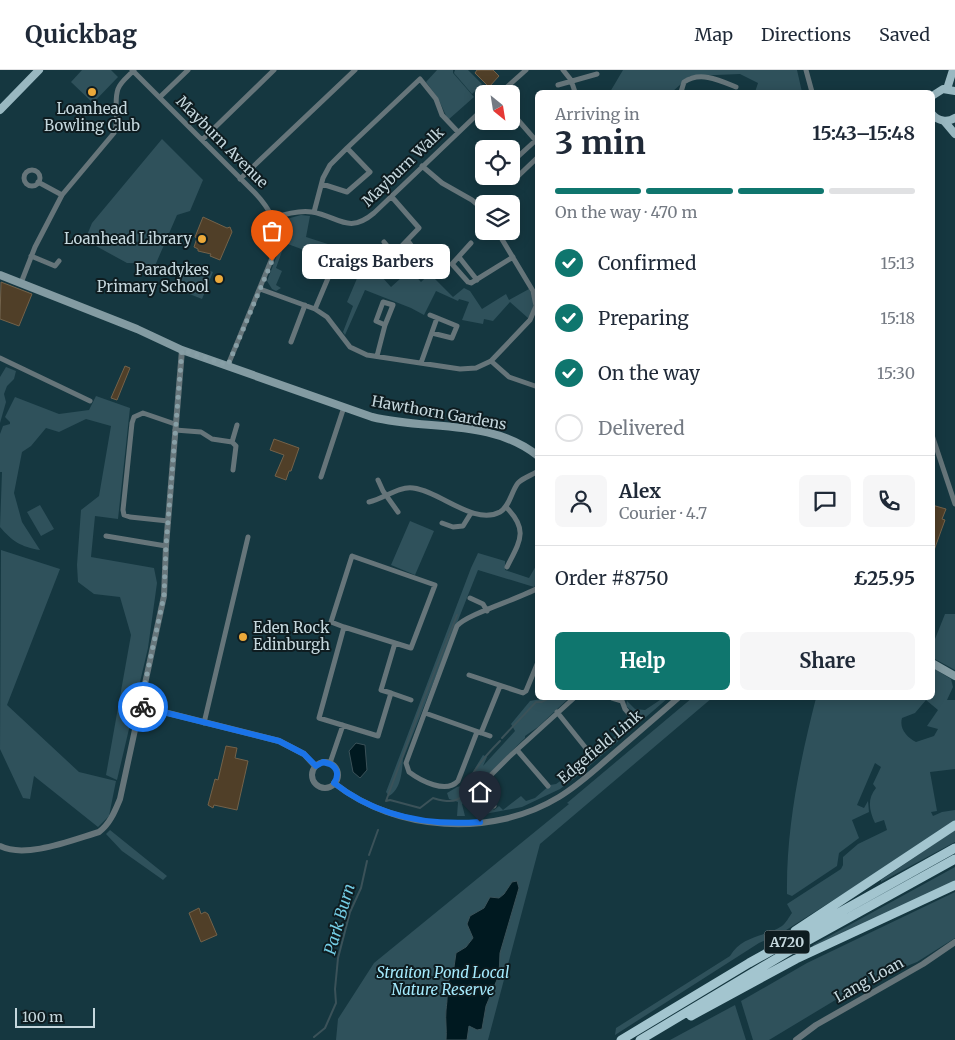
<!DOCTYPE html>
<html lang="en">
<head>
<meta charset="utf-8">
<style>
	:root { --surface:#fff; --page:#f6f6f7; --text:#1f2937; --muted:#747a83; --line:#e0e1e3; --accent:#0f766e }
	body { margin:0; font-family:Merriweather,serif; background:var(--page); color:var(--text); height:100vh; display:flex; flex-direction:column; font-size:19px; white-space:nowrap }
	* { box-sizing:border-box; margin:0 }
	p { font-size:16px; color:var(--muted) }
	.icon { flex:none; width:28px; height:28px; fill:none; stroke:currentColor; stroke-width:2; stroke-linecap:round; stroke-linejoin:round }
	.map { position:relative; flex:1; overflow:hidden }
	.panel { position:absolute; left:535px; top:20px; width:400px; height:610px; display:flex; flex-direction:column; background:var(--surface); border-radius:8px; box-shadow:0 2px 12px #0003 }
	.panel>* { flex:none }
	.needle { width:32px; rotate:150deg }
	.buttons { position:absolute; left:475px; top:15px; display:grid; gap:10px }
	.buttons a { display:grid; place-items:center; width:45px; height:45px; border-radius:8px; background:var(--surface); box-shadow:0 2px 12px #0003; font-size:25px }
	.scale { position:absolute; left:15px; bottom:12px; width:80px; box-sizing:border-box; padding-left:5px; border:2px solid #c5d7dd; border-top:0; font-size:14px; line-height:18px; white-space:nowrap; color:#c5d7dd; -webkit-text-stroke:4px #0e1c20; paint-order:stroke }
	.pin { position:absolute; display:grid; place-items:center; width:42px; height:42px; color:#fff; margin:-51px -21px; border-radius:50% 50% 50% 0; rotate:-45deg; box-shadow:0 0 5px #0007 }
	.pin .icon { rotate:45deg }
	.courier { position:absolute; display:grid; place-items:center; width:50px; height:50px; margin:-25px; border:4px solid #1a73e8; border-radius:50%; background:#fff; color:#222; box-shadow:0 1px 6px #0007 }
	.bubble { position:absolute; height:35px; border-radius:8px; background:var(--surface); box-shadow:0 2px 12px #0003; font-size:16px; font-weight:700; line-height:35px; text-align:center }
	.head em { font-style:normal; font-weight:700 }
	.head div { display:flex; flex-direction:column-reverse }
	.head { display:flex; align-items:center; justify-content:space-between; height:85px; padding:0 20px }
	h1 { font-size:32px; font-weight:700; line-height:38px }
	.bar { display:grid; grid-template-columns:repeat(4,1fr); gap:8px 5px; align-content:center; height:60px; padding:0 20px }
	.bar i { height:6px; border-radius:4px; background:var(--line) }
	.bar .on { background:var(--accent) }
	.bar p { grid-column:span 4 }
	.line { display:flex; align-items:center; gap:12px; padding:0 20px; border-top:1px solid var(--line) }
	.line div { flex:1 }
	.round { display:grid; place-items:center; flex:none; width:52px; height:52px; border-radius:8px; background:var(--page) }
	ol { padding:0 20px; list-style:none }
	li { display:flex; align-items:center; gap:15px; height:55px }
	li p { margin-inline-start:auto }
	li .icon { padding:5px; border-radius:50%; background:var(--accent); color:#fff; stroke-width:4 }
	li:last-child { color:var(--muted) }
	li i { width:28px; height:28px; border:2px solid var(--line); border-radius:50% }
	.button { display:flex; gap:10px; margin-top:auto; padding:10px 20px }
	.button a { flex:1; height:58px; border-radius:8px; background:var(--accent); color:#fff; font-size:20px; font-weight:700; line-height:58px; text-align:center }
	.button a+a { background:var(--page); color:var(--text) }
	header { display:flex; align-items:center; gap:30px; box-sizing:border-box; height:70px; padding:0 25px; background:var(--surface); border-bottom:1px solid var(--line) }
	header strong { font-size:24px }
	nav { display:flex; gap:28px; margin-inline-start:auto; font-size:18px }
	.map>svg:first-child { display:block }
</style>
</head>
<body>
<header>
<strong>Quickbag</strong>
<nav><a>Map</a><a>Directions</a><a>Saved</a></nav>
</header>
<div class="map">
<svg width="955" height="970" viewBox="0 0 955 970">
	<rect width="100%" height="100%" fill="#153740"/>
	<path fill="#2f515b" fill-rule="evenodd" d="M82 0H111L118 7 93 33 71 12Z
		M437 0H453V3L474 27 448 50 438 28 426 12Z
		M455 0H468L482 14 472 24 454 3Z
		M623 0H797L802 22H755L758 13 740 4 690 6 672 22H610Z
		M162 69 203 110 190 141 177 145 154 198 137 193H127L85 170 92 153Z
		M301 145 310 146 306 167 362 185 391 217 410 200 421 212 443 191 447 195 434 208 453 227 464 218 470 221 482 239 506 224 509 230 529 219C535 230 535 238 528 248L510 232 493 251 484 249 483 254 462 250 469 232 459 229 458 231 436 221 424 245 411 238 365 220 345 265 343 262 353 236 347 232 361 199 306 177 304 180 285 173 276 198 282 201 276 215 281 218 276 221 272 219 267 211 281 175 279 156 283 150Z
		M187 192 213 202 202 229 177 219Z
		M6 297 16 301 14 309 7 316 4 324 6 332 0 353V307Z
		M96 326 130 338 118 449 95 446 91 487 154 498 157 513 148 578 117 710 106 705 131 565 120 527 94 524 78 512 77 495 81 440 99 426 111 356 86 349 59 362 46 358 31 376 22 382 14 423 22 452 40 480C21 477 12 471 0 457L2 402H0V364L3 356 10 354V352L5 347 15 327 59 344 89 340Z
		M40 435 54 459 41 466 27 442Z
		M410 451 434 461 415 505 391 495Z
		M1 480 60 499 7 635 79 702 116 711 109 746 98 757 34 706 30 729 23 728 0 679Z
		M478 483 505 491V500L529 508 537 494V513L534 517 478 500 403 689C402 702 401 719 389 726L386 722 471 498Z
		M945 544H955V600L933 588V574Z
		M933 598 951 609 953 617 947 630H955V699L930 702 937 741 931 742 933 746 942 742 955 740V753L783 862 759 873 615 965 616 958 730 886C742 865 765 867 782 856 786 853 789 847 792 843L787 834 841 799 843 795V787L858 774 887 760 884 750 875 753C869 740 867 729 876 718L873 714 881 697 875 693 857 735 864 738 868 731 869 742 852 750 859 768 839 783 837 796 792 826 787 824C786 758 800 691 816 628H932ZM926 630 938 640 927 656 938 659 934 666 916 672C907 667 899 659 902 648L915 643Z
		M546 628H569L538 657 525 666V668C506 686 491 705 471 720V725L462 734 465 746H457L458 732 449 729 447 723 457 717 465 715 483 685 487 687 483 696 515 661 511 654 530 631Z
		M663 628H668L580 704 560 719 522 737 474 746 489 734 494 740 499 736 503 740 521 726 526 731 535 728 550 715 556 714 575 701 636 648 637 645 626 636 627 631 635 639 645 640Z
		M692 628H712L540 774 488 970H336L338 949 374 893 569 734 567 733Z
		M110 760 167 806 163 810 122 781 106 764Z
		M955 760V772L881 812V810Z
		M955 797V812L814 878 813 875Z
		M955 822V868L917 892 862 914 769 970H753L741 931 807 893Z
		M735 935 746 970H670Z"/>
	<path fill="#001920" stroke="#3b5259" d="M356 673 365 675 367 700 360 708 353 702 349 681Z
		M517 811 519 818 500 883 499 905 486 936 482 959 477 960 469 956 467 970H446C447 960 445 950 446 940 447 931 448 925 446 915L453 904 456 883 466 877 473 868 467 854 470 846 484 838 490 827 499 828 504 824 512 812Z"/>
	<g fill="none" stroke-linecap="round" stroke-linejoin="round">
		<path stroke="#3b5259" stroke-width="2" d="M457 545 424 628 386 731 390 730 420 738 433 728C440 730 449 733 456 730 465 727 466 719 469 711 476 696 488 683 500 671
			M502 668 536 632H542L549 628
			M369 785 378 760
			M314 967 325 958 336 933 335 919 338 888 350 842 361 818 367 791"/>
	</g>
	<path fill="#503f28" stroke="#73624a" d="M477 0H493L499 6 489 17 475 3Z
		M203 147 227 158 230 157 232 162 220 190 210 186 211 184 198 181V179L194 177 197 168 195 167Z
		M1 212 32 224 19 256 0 249Z
		M125 296 130 298 117 330 111 328Z
		M274 369 299 378 291 401H289L286 410 275 406 284 385 270 380Z
		M932 435 946 439 942 449 945 450 933 483Z
		M226 676 237 678 235 688 248 691 237 740 214 735 213 738 208 735 215 709 218 710Z
		M199 838 201 844 205 842 208 844 217 865 201 872 189 843Z"/>
	<g fill="none" stroke-linecap="round" stroke-linejoin="round">
		<path stroke="#66757a" stroke-width="5" d="M132 0 255 123C270 139 278 154 277 176L228 295
			M563 0 571 10 575 22
			M806 0 812 22
			M558 15 597 4
			M681 22 684 12C700 1 719 10 736 17
			M499 24 526 0
			M160 27 188 0
			M511 42 538 73
			M202 70 274 0
			M511 93 535 71
			M422 96 442 113 472 130 484 140
			M24 108a8 8 0 1 1 16 0a8 8 0 1 1-16 0Z
			M511 105 515 109 538 87
			M240 109 355 0
			M38 112 62 125
			M322 114 347 122 370 102 347 78 420 9 436 29 442 45 458 62
			M391 126 419 158 394 184 409 202
			M314 142 323 108 330 95 347 78
			M273 148C285 144 300 140 312 142 338 146 348 165 374 143L484 38
			M384 172 394 184
			M471 173 452 194 468 212 471 213 513 187
			M31 186 55 196 59 191
			M459 187 477 210
			M404 195 416 182 408 171
			M21 213 35 177 62 125 114 63C120 48 113 33 118 19 121 11 129 6 134 0
			M260 219 315 239 327 247 350 277 367 285 460 299 476 298 491 291 530 250 536 236 533 221 497 161
			M383 232 393 235 385 255 376 251Z
			M315 239 334 194
			M430 245 457 256 452 268 432 263
			M291 272 305 235
			M377 286 385 255
			M0 288 90 331
			M491 291 509 307 538 317
			M421 293 437 248
			M175 360 201 362 212 369 232 372
			M932 365 955 434
			M233 400 236 376 232 372 237 355
			M321 407 344 337
			M378 410 383 421 398 442
			M369 432C384 429 398 416 413 418 440 421 474 456 500 442 510 436 511 422 518 413 524 407 531 406 538 401
			M506 437C529 460 520 471 507 497
			M168 451 130 447 124 445 123 440 132 353 134 347 143 343 175 354
			M442 453 453 457 463 456 471 443
			M106 466 166 476
			M352 486 435 515 411 578 395 573 381 620 391 623 378 666 319 648 344 557 331 552Z
			M470 528 483 534 487 541
			M344 557 395 573
			M469 605 523 623 526 621 538 592
			M391 623 411 630
			M612 628 622 631
			M622 631 625 639 633 648
			M557 642 589 682
			M425 643 490 666
			M204 653 248 467
			M477 662 458 711C446 724 421 711 409 702L406 693 457 556C467 544 519 529 538 518
			M481 663 500 616
			M517 680 548 716
			M330 693 343 655
			M473 722 479 717
			M494 736 479 717 509 687 574 628"/>
		<path stroke="#66757a" stroke-width="6" d="M140 636 279 671 304 684 315 696
			M312 705a13 13 0 1 1 26 0a13 13 0 1 1-26 0Z
			M334 713C396 762 492 768 559 727 579 715 595 700 612 685 634 666 656 647 678 628
			M0 776C25 789 72 770 99 762 110 754 115 741 120 729L164 526 166 476 182 280
			M796 970 816 955 923 894 955 872"/>
		<path stroke="#839ba2" stroke-width="8" d="M0 205 137 259 182 280 372 347C427 361 491 348 538 386
			M932 593 955 606"/>
		<path stroke="#99b8c1" stroke-width="8" d="M947 19 953 0
			M932 26 943 19 955 21
			M0 40 39 0
			M932 44C938 51 947 53 955 48
			M944 51 955 64"/>
		<path stroke="#a3c5cf" stroke-width="9" d="M795 861 955 755
			M691 946 796 889 955 815
			M621 970 749 893 955 778
			M640 970 796 877 955 789"/>
	</g>
	<g fill="none" stroke-linecap="round" stroke-linejoin="round">
		<path stroke="#879fa6" stroke-width="5" stroke-dasharray="0 9" d="M143 637 140 636 164 526 166 476 182 280 228 295 272 191"/>
		<path stroke="#1a73e8" stroke-width="6" d="M143 637 279 671 304 684 316 696 323 692 330 694C338 698 339 706 334 713 376 746 428 756 480 752"/>
	</g>
	<g fill="#eca93a" stroke="#0e1c20" stroke-width="2">
		<circle cx="92" cy="22" r="5"/>
		<circle cx="202" cy="169" r="5"/>
		<circle cx="219" cy="209" r="5"/>
		<circle cx="243" cy="567" r="5"/>
	</g>
	<g text-anchor="middle" stroke-width="4" stroke-linejoin="round" paint-order="stroke">
		<rect fill="#0e1c20" stroke="#8e9fa4" stroke-width="1" x="764.5" y="860.5" width="45" height="23" rx="4"/>
		<g font-size="14" font-weight="bold" fill="#c5d7dd">
			<text x="787" y="877">A720</text>
		</g>
		<g font-size="15" fill="#c5d7dd" stroke="#0e1c20" text-anchor="end">
			<text x="92" y="44" text-anchor="middle">Loanhead<tspan x="92" dy="17">Bowling Club</tspan></text>
			<text x="192" y="174">Loanhead Library</text>
			<text x="209" y="205">Paradykes<tspan x="209" dy="17">Primary School</tspan></text>
			<text x="253" y="563" text-anchor="start">Eden Rock<tspan x="253" dy="17">Edinburgh</tspan></text>
		</g>
		<g font-size="15" fill="#c5d7dd" stroke="#0e1c20">
			<text transform="translate(222 72) rotate(45)" y="5">Mayburn Avenue</text>
			<text transform="translate(403 97) rotate(-44)" y="5">Mayburn Walk</text>
			<text transform="translate(439 343) rotate(10)" y="5">Hawthorn Gardens</text>
			<text transform="translate(600 677) rotate(-40)" y="5">Edgefield Link</text>
			<text transform="translate(869 910) rotate(-29)" y="5">Lang Loan</text>
		</g>
		<g font-size="15" font-style="italic" fill="#a4e9fc" stroke="#0e1c20">
			<text x="443" y="908">Straiton Pond Local<tspan x="443" dy="17">Nature Reserve</tspan></text>
		</g>
		<g font-size="16" font-style="italic" fill="#74cde5" stroke="#0e1c20">
			<text transform="translate(339 849) rotate(-74)" y="6">Park Burn</text>
		</g>
	</g>
</svg>
<div class="buttons">
<a><svg class="needle" viewBox="-14 -14 28 28"><path d="M0-13l5 13h-10z" fill="#e53935"/><path d="M0 13l5-13h-10z" fill="#747a83"/></svg></a>
<a><svg class="icon" aria-label="locate" viewBox="0 0 24 24"><circle cx="12" cy="12" r="6"/><path d="M12 2v4M12 18v4M2 12h4M18 12h4"/></svg></a>
<a><svg class="icon" aria-label="layers" viewBox="0 0 24 24"><path d="M12 4l9 5-9 5-9-5zM3 14l9 5 9-5"/></svg></a>
</div>
<div class="scale">100 m</div>
<div class="pin" style="left:272px;top:191px;background:#ea580c"><svg class="icon" aria-label="bag" viewBox="0 0 24 24"><path d="M5 8h14l-1 12H6zM9 8a3 3 0 0 1 6 0"/></svg></div>
<div class="pin" style="left:480px;top:752px;background:#1f2937"><svg class="icon" aria-label="home" viewBox="0 0 24 24"><path d="M3 11l9-7 9 7M6 9v11h12V9"/></svg></div>
<div class="courier" style="left:143px;top:637px"><svg class="icon" aria-label="bike" viewBox="0 0 24 24"><circle cx="6" cy="16" r="4"/><circle cx="18" cy="16" r="4"/><path d="M6 16l4-8h5l3 8M10 8l3 8H6M13 5h3"/></svg></div>
<div class="bubble" style="left:302px;top:174px;width:148px">Craigs Barbers</div>
<section class="panel">
<div class="head"><div><h1>3 min</h1><p>Arriving in</p></div><em>15:43–15:48</em></div>
<div class="bar"><i class="on"></i><i class="on"></i><i class="on"></i><i></i><p>On the way · 470 m</p></div>
<ol>
<li><svg class="icon" aria-label="check" viewBox="0 0 24 24"><path d="M5 12l5 5 9-10"/></svg>Confirmed<p>15:13</p></li>
<li><svg class="icon" aria-label="check" viewBox="0 0 24 24"><path d="M5 12l5 5 9-10"/></svg>Preparing<p>15:18</p></li>
<li><svg class="icon" aria-label="check" viewBox="0 0 24 24"><path d="M5 12l5 5 9-10"/></svg>On the way<p>15:30</p></li>
<li><i></i>Delivered</li>
</ol>
<div class="line" style="height:90px"><a class="round"><svg class="icon" aria-label="person" viewBox="0 0 24 24"><circle cx="12" cy="8" r="4"/><path d="M4 21q1-7 8-7t8 7"/></svg></a><div><b>Alex</b><p>Courier · 4.7</p></div><a class="round"><svg class="icon" aria-label="chat" viewBox="0 0 24 24"><path d="M4 5h16v11H9l-5 4z"/></svg></a><a class="round"><svg class="icon" aria-label="phone" viewBox="0 0 24 24"><path d="M5 4h4l2 5-3 2q2 4 5 5l2-3 5 2v4C11 20 4 13 5 4z"/></svg></a></div>
<div class="line" style="height:65px"><div>Order #8750</div><b>£25.95</b></div>
<div class="button"><a>Help</a><a>Share</a></div>
</section>
</div>
</body>
</html>
